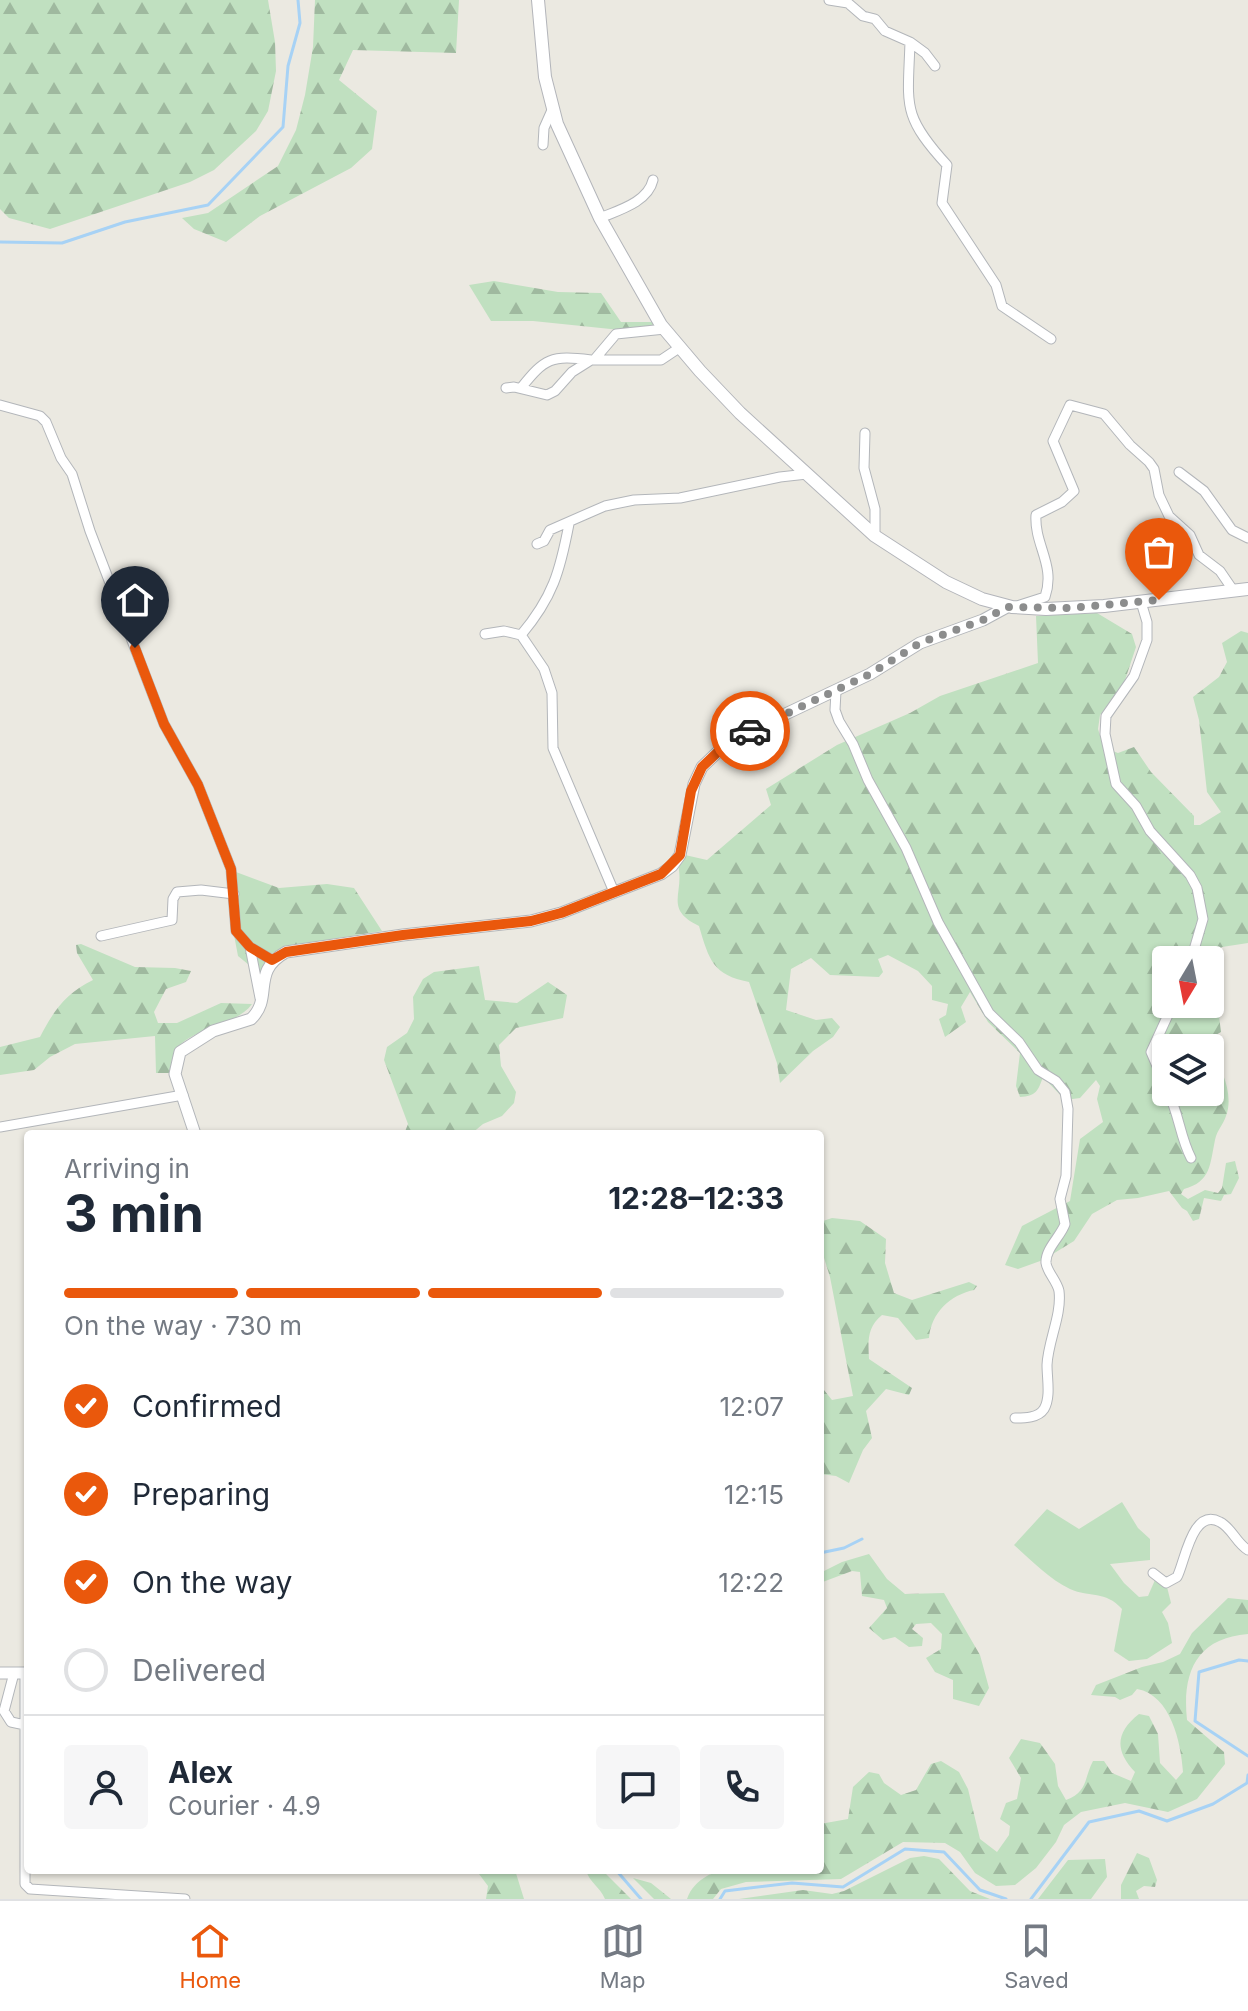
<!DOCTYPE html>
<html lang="en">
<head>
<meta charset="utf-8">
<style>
	:root { --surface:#fff; --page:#f6f6f7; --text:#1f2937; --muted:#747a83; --line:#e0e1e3; --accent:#ea580c }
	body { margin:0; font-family:Inter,sans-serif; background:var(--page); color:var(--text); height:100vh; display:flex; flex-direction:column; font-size:30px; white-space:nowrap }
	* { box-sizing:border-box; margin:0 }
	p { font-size:26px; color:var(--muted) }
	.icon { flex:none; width:44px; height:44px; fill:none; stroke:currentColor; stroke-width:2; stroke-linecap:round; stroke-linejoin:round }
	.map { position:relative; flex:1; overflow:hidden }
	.panel { position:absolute; left:24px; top:1130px; width:800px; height:744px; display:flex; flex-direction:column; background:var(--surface); border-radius:8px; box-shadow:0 2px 6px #0004 }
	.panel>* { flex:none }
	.needle { width:52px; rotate:190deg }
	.fabs { position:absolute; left:1152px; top:946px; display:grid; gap:16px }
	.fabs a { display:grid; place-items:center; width:72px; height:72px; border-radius:8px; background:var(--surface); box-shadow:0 2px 6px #0004; font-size:40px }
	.pin { position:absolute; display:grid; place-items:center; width:68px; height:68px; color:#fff; margin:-82px -34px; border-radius:50% 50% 50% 0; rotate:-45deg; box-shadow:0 0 8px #0007 }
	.pin .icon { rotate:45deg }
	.courier { position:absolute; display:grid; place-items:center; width:80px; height:80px; margin:-40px; border:6px solid #ea580c; border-radius:50%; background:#fff; color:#222; box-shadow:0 2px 10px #0007 }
	.summary em { font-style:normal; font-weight:700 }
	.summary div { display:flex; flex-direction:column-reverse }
	.summary { display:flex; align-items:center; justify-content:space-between; height:136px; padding:0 40px }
	h1 { font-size:52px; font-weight:700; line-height:60px }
	.bar { display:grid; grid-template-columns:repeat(4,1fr); gap:12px 8px; align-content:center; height:96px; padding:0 40px }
	.bar i { height:10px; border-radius:6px; background:var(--line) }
	.bar .on { background:var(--accent) }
	.bar p { grid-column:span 4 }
	.line { display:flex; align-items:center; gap:20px; padding:0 40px; border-top:2px solid var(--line) }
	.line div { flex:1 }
	.round { display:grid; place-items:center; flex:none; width:84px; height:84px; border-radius:8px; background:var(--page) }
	ol { padding:0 40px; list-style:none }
	li { display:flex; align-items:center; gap:24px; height:88px }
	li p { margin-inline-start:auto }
	li .icon { padding:8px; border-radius:50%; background:var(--accent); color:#fff; stroke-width:4 }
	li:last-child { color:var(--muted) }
	li i { width:44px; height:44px; border:4px solid var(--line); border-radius:50% }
	.tab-bar { display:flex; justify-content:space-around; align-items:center; height:112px; border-top:2px solid var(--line); background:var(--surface); font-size:22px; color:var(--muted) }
	.tab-bar a { display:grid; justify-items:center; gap:4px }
	.tab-bar .on { color:var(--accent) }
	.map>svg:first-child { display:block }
</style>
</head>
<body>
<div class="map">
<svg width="1248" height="1899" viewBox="0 0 1248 1899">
	<defs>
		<pattern id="forest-firs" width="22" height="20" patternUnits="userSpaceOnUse" patternTransform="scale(2)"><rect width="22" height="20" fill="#c0e0c0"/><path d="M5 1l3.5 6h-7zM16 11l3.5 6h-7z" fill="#9fb99f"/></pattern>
	</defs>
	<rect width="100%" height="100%" fill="#ebe9e1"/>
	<path fill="#c0e0c0" d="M1122 1502 1138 1528 1150 1539V1560L1110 1564 1124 1583 1139 1597 1148 1596 1155 1580 1167 1587 1171 1603 1162 1612 1168 1623 1172 1643 1147 1659 1129 1661 1114 1651 1122 1609C1105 1590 1090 1598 1070 1589 1049 1579 1031 1560 1014 1545L1047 1509 1079 1529Z"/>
	<path fill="url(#forest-firs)" d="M0 0H268L275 42 276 71 268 111 256 131 214 170 190 182 50 229 9 218 0 209Z
		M315 0H459L456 53 353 50 339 80 377 111 372 149 351 168 260 216 226 242 194 229 182 218 208 213 278 166 296 130 305 95 313 47Z
		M494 281 558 292 601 293 621 322H652L659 334 533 321H491L469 285Z
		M1097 613 1132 634 1136 647 1124 683 1100 715 1098 729 1104 748 1118 753 1134 747 1151 772 1194 816V825H1200L1221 812 1207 792 1199 720 1193 697 1219 677 1227 662 1222 643 1241 631 1248 633V943L1222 947 1205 960H1166V1004L1210 1003 1219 1016 1221 1032 1209 1039V1048H1166V1092H1210V1050C1222 1067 1234 1095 1226 1116 1223 1125 1217 1130 1215 1140 1210 1164 1211 1182 1184 1189L1181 1194 1188 1199 1205 1190 1218 1193 1222 1188 1226 1163 1235 1161 1239 1178 1231 1194 1224 1195 1221 1201 1204 1198 1199 1219 1193 1221 1187 1211 1182 1208 1169 1191 1138 1198 1117 1200 1092 1214 1074 1241 1043 1260 1018 1269 1005 1265 1022 1226 1070 1201 1080 1139 1103 1122 1097 1099 1100 1086 1096 1080 1080 1098 1065 1100 1043 1077C1038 1091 1036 1096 1020 1097L1016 1086 1020 1053 988 1022 970 992 961 1007 966 1022 945 1037 939 1019 946 1015 948 1004 932 1000V986L918 971 888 955 878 959 883 972 879 977 830 975 811 958 791 969 786 1010 816 1020 832 1018 840 1027 833 1037 813 1051 780 1083 777 1063 749 982C713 975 709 960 699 926 663 909 685 893 678 865L685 855 707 860 771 805 766 789 837 745 910 713 940 696 1038 663 1036 616Z
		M236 872 279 888 327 884 354 888 382 931 283 947 269 955 260 974 238 956 234 935Z
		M81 944 135 967 175 968 191 971 186 982 166 989 154 1012 158 1023H177L221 1003 252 1004C235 1028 186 1027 174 1054 171 1060 171 1067 170 1073H156L155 1036 75 1044 50 1057 34 1070 0 1075V1047L40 1037C54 1010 66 993 93 980L77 953 76 945Z
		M479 966 485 1000 517 1003 548 982 567 995 563 1018 516 1028 499 1045 501 1066 516 1092 514 1103 502 1116 483 1124 471 1134H404L408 1124 384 1060 387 1047 407 1033 414 1019 413 997 423 979 434 972Z
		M832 1218 860 1221 886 1239 885 1263 894 1293 912 1300 969 1282 977 1286 974 1290C950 1295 931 1313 929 1338L916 1340 898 1318 882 1315C867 1327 868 1341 869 1359L912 1388 909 1395 886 1389 866 1411 872 1438 863 1450 849 1483 836 1476 820 1474V1385L832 1400 853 1396 830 1277 820 1245V1222Z
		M869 1554 887 1579 905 1594 944 1593 980 1655 989 1688 979 1706 953 1699V1680L935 1672 926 1658 941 1649 942 1634 931 1623 916 1624 912 1629 923 1638 922 1646 909 1647 895 1637 883 1640 869 1628 887 1608 884 1600 862 1596 860 1572 852 1571 820 1583V1573L842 1562Z
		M1228 1598 1248 1600V1634C1196 1638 1182 1673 1187 1720L1224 1752 1225 1764 1197 1799 1168 1812 1125 1803 1081 1812 1064 1825 1056 1842 1036 1868 1015 1885 996 1886 975 1873 960 1852 945 1843 903 1842 841 1879 746 1882 721 1889 713 1899H687C691 1888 697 1882 707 1876 727 1865 794 1870 820 1870V1824L848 1819 853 1787 869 1772 879 1774 884 1783 901 1795 916 1790 931 1764 941 1761 959 1772 968 1789 980 1839 997 1852 1009 1835 1010 1826 1000 1819 1006 1803 1017 1799 1021 1778 1009 1758 1021 1739 1040 1743 1055 1764 1058 1786 1066 1800C1088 1792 1084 1778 1093 1761H1104L1112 1773 1131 1781 1135 1772C1114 1750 1116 1732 1139 1714L1149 1716 1158 1734 1160 1763 1176 1780 1183 1772C1181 1743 1171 1695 1137 1689L1132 1695 1120 1700 1115 1697 1091 1695 1096 1685 1142 1667 1163 1662 1180 1654 1192 1633Z
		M1137 1853 1149 1858 1157 1880 1155 1887 1144 1886 1136 1891 1139 1899H1121V1885Z
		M924 1856 939 1859 970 1891 990 1899H739L803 1890 832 1894 844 1891 910 1858Z
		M1105 1859 1107 1877 1091 1899H1038L1068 1860Z
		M476 1870H515L524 1899H486L488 1886Z
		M586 1870H602L631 1899H605C600 1887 589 1882 586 1870Z
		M633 1878 651 1883 671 1899H654Z"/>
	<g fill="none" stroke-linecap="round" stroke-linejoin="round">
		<path stroke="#a7d2f5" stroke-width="3" d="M0 242 62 243 125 222 208 205 283 127 288 66 300 23 298 0
			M820 1553 844 1548 862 1539
			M1248 1661 1239 1660 1199 1672 1195 1721 1248 1756
			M616 1870 641 1899
			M720 1899 725 1891 792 1883 843 1887 905 1849 944 1852 980 1890 1006 1899
			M1031 1899 1089 1822 1139 1811 1167 1821 1213 1804 1247 1783 1248 1775"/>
		<g stroke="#b3b6ba" stroke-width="11">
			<path id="minor" d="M829 0 848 3 863 16 875 19 885 31 910 42 925 53 935 66
				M910 42C908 105 901 115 947 165L942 203 996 285 1002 306 1051 339
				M543 145 544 128 552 110
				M600 218C619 210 648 202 653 180
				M594 360 616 334 665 329
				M506 388 514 387 547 395 555 391 572 372 591 360H661L679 348
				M521 388C545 358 551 355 591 360
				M0 405 40 416 46 422 61 458 72 474 90 531 164 724 198 785 231 869 236 931 250 947 272 960
				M865 433 864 468 875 509V536
				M1179 472 1204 491 1232 530 1248 538
				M537 544 544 541 550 530 605 506 634 500 680 498 780 477 807 474
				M1141 602 1147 622V640L1134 676 1106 716 1105 734 1116 784 1136 806 1150 831 1190 875 1197 888 1203 919 1191 960
				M1020 605 1045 597C1056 565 1034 545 1036 515L1062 502 1074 491 1053 441 1070 405 1104 414 1130 445 1149 462 1154 469 1159 495 1169 516 1190 535 1199 555 1220 571 1233 590
				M485 634 504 631 521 635 544 669 552 693 553 748 614 892
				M521 635C553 597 560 571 569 524
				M836 691 835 710 839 721 853 744 868 780 906 848 938 922 989 1013 1019 1042 1038 1070 1056 1081 1065 1092 1068 1109 1066 1176 1060 1199 1065 1224C1061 1236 1045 1249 1046 1263 1047 1272 1057 1281 1059 1291 1062 1315 1048 1341 1047 1365 1047 1379 1051 1397 1044 1409 1038 1418 1025 1418 1015 1418
				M101 936 172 920 173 899 177 892 201 890 234 894
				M250 947 260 998
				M1166 1087 1151 1052 1173 1004
				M1168 1092C1179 1114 1180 1137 1191 1158
				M0 1127 183 1095
				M1153 1573 1166 1583 1177 1577C1185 1562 1192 1507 1220 1522 1232 1528 1236 1543 1248 1550
				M14 1673 4 1711 11 1722 25 1725
				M25 1673V1884L30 1889 185 1899"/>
		</g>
		<g stroke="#b3b6ba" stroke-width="13">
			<path id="tertiary" d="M195 1134 175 1074 180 1052 213 1031 251 1019C274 997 250 972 286 952L403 935 531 921 561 913 661 874 672 866 680 855 694 784 702 767 723 747 775 719 870 674 920 643 983 620 1007 607
				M0 1673H28"/>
		</g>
		<g stroke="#b3b5ba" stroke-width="14">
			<path id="secondary" d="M538 0 545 77 557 124 600 218 661 325 700 371 740 413 875 536 946 582 982 599 1012 607 1046 609 1104 606 1248 589"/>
		</g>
		<use href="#minor" stroke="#fff" stroke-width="9"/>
		<use href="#tertiary" stroke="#fff" stroke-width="11"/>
		<use href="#secondary" stroke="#fff" stroke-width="12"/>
	</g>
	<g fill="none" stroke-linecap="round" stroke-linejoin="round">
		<path stroke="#8c8d8d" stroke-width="8" stroke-dasharray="0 14.4" d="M750 731 870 674 920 643 983 620 1007 607 1069 608 1159 600"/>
		<path stroke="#ea580c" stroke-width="10" d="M135 648 164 724 198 785 231 869 236 931 250 947 272 960 286 952 403 935 531 921 561 913 661 874 680 855 691 791 702 767 723 747 750 731"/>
	</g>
</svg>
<div class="fabs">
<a><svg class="needle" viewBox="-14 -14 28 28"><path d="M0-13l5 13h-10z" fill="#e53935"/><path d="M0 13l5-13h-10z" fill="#747a83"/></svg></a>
<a><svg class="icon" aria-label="layers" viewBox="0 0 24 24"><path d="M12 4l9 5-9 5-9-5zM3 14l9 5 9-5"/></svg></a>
</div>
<div class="pin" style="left:1159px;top:600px;background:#ea580c"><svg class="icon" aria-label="bag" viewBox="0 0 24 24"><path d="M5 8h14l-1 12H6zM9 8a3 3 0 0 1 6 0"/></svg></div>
<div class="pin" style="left:135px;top:648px;background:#1f2937"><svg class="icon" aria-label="home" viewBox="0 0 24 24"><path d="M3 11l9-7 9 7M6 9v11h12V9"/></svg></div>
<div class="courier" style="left:750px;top:731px"><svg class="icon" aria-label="car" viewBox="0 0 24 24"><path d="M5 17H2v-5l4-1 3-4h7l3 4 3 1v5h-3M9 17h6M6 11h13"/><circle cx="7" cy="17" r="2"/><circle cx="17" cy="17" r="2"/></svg></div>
<section class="panel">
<div class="summary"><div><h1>3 min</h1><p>Arriving in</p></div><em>12:28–12:33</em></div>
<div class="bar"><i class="on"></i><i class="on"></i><i class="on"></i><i></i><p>On the way · 730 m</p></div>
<ol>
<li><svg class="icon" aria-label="check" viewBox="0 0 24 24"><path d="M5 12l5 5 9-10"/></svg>Confirmed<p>12:07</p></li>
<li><svg class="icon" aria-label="check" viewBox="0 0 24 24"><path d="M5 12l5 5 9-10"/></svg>Preparing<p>12:15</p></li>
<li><svg class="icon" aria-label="check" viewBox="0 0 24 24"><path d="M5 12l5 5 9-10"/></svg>On the way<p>12:22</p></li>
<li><i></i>Delivered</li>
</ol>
<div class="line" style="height:144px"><a class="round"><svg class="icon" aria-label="person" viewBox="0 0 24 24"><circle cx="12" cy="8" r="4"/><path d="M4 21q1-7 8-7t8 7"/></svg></a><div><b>Alex</b><p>Courier · 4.9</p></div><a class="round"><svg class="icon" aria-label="chat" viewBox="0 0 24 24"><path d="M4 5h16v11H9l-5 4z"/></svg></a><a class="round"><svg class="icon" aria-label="phone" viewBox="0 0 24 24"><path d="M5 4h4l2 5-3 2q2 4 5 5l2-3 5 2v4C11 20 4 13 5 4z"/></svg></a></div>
</section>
</div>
<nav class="tab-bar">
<a class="on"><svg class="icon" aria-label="home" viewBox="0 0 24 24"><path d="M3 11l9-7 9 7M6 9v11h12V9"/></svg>Home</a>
<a><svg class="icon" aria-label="map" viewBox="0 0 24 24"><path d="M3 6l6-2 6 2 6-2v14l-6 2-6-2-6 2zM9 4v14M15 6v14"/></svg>Map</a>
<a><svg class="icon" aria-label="saved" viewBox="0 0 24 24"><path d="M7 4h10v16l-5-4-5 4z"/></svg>Saved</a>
</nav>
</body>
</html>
